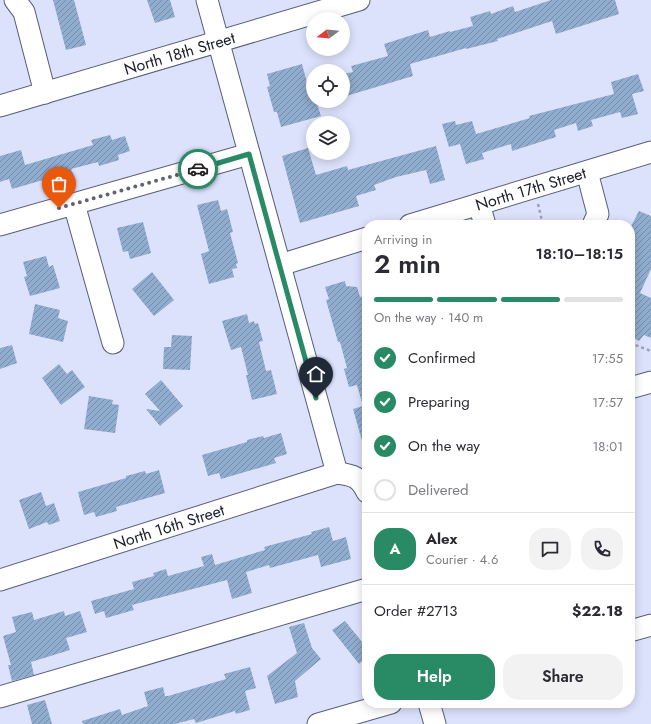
<!DOCTYPE html>
<html lang="en">
<head>
<meta charset="utf-8">
<style>
	:root { --surface:#fff; --page:#f2f2f3; --text:#2b2b33; --muted:#7c7c81; --line:#e1e1e2; --accent:#298b65 }
	body { margin:0; font-family:Jost,sans-serif; background:var(--page); color:var(--text); height:100vh; display:flex; flex-direction:column; font-size:15px; white-space:nowrap }
	* { box-sizing:border-box; margin:0 }
	p { font-size:13px; color:var(--muted) }
	.icon { flex:none; width:22px; height:22px; fill:none; stroke:currentColor; stroke-width:2; stroke-linecap:round; stroke-linejoin:round }
	.map { position:relative; flex:1; overflow:hidden }
	.details { position:absolute; left:362px; top:220px; width:273px; height:488px; display:flex; flex-direction:column; background:var(--surface); border-radius:16px; box-shadow:0 2px 10px #0003 }
	.details>* { flex:none }
	.needle { width:26px; rotate:254deg }
	.tools { position:absolute; left:306px; top:12px; display:grid; gap:8px }
	.tools a { display:grid; place-items:center; width:44px; height:44px; border-radius:50%; background:var(--surface); box-shadow:0 2px 10px #0003; font-size:20px }
	.pin { position:absolute; display:grid; place-items:center; width:34px; height:34px; color:#fff; margin:-41px -17px; border-radius:50% 50% 50% 0; rotate:-45deg; box-shadow:0 0 4px #0007 }
	.pin .icon { rotate:45deg }
	.courier { position:absolute; display:grid; place-items:center; width:40px; height:40px; margin:-20px; border:3px solid #298b65; border-radius:50%; background:#fff; color:#222; box-shadow:0 1px 5px #0007 }
	.summary em { font-style:normal; font-weight:600 }
	.summary div { display:flex; flex-direction:column-reverse }
	.summary { display:flex; align-items:center; justify-content:space-between; height:68px; padding:0 12px }
	h1 { font-size:26px; font-weight:600; line-height:30px }
	.bar { display:grid; grid-template-columns:repeat(4,1fr); gap:6px 4px; align-content:center; height:48px; padding:0 12px }
	.bar i { height:5px; border-radius:3px; background:var(--line) }
	.bar .active { background:var(--accent) }
	.bar p { grid-column:span 4 }
	.line { display:flex; align-items:center; gap:10px; padding:0 12px; border-top:1px solid var(--line) }
	.line div { flex:1 }
	.round { display:grid; place-items:center; flex:none; width:42px; height:42px; border-radius:16px; background:var(--page) }
	ol { padding:0 12px; list-style:none }
	li { display:flex; align-items:center; gap:12px; height:44px }
	li p { margin-inline-start:auto }
	li .icon { padding:4px; border-radius:50%; background:var(--accent); color:#fff; stroke-width:4 }
	li:last-child { color:var(--muted) }
	li i { width:22px; height:22px; border:2px solid var(--line); border-radius:50% }
	.button { display:flex; gap:8px; margin-top:auto; padding:8px 12px }
	.button a { flex:1; height:46px; border-radius:16px; background:var(--accent); color:#fff; font-size:16px; font-weight:600; line-height:46px; text-align:center }
	.button a+a { background:var(--page); color:var(--text) }
	.map>svg:first-child { display:block }
</style>
</head>
<body>
<div class="map">
<svg width="651" height="724" viewBox="0 0 651 724">
	<defs>
		<pattern id="building-hatch" width="6" height="6" patternUnits="userSpaceOnUse"><rect width="6" height="6" fill="#90acce"/><path d="M-1 1l2-2M0 6l6-6M5 7l2-2" fill="none" stroke="#758ba7"/></pattern>
	</defs>
	<rect width="100%" height="100%" fill="#dde2fc"/>
	<path fill="url(#building-hatch)" d="M53 0H74L86 45 66 50Z
		M147 0H170L175 17 155 23Z
		M551 0H615L619 14 556 34 552 21 497 39 498 41 466 49V48L410 64 413 76 343 97V74L353 72 351 66 388 56 384 44 428 30 430 37 450 31V32L473 26 470 17 490 11 491 14 513 6 515 12Z
		M302 64 312 101H316L321 116 281 127 277 112H274L267 87 270 86 267 74Z
		M638 74 644 91 632 94 638 114 622 118 620 112 591 120 593 126 578 131 576 123 554 130 556 137 512 151 511 144 482 153 484 159 466 164 460 144 449 147 442 124 455 121 456 125 472 121 476 134 530 118 529 116 614 94 611 82Z
		M110 135 112 140 125 136 130 151 118 155 119 160 99 166 98 162 71 169 73 174 50 181V178L12 189 9 179 0 182V156L21 150 25 165 93 145 91 140Z
		M436 146 445 180 430 184 426 170 396 177 374 185 376 190 356 196 359 206 300 223 282 156 308 148 316 175 347 166 348 170Z
		M218 200 221 211 227 209 233 232 230 233 238 263 236 264 237 268 232 269 234 277 209 284 201 254 209 251 197 205Z
		M639 211 651 216V269L640 293 651 298V338L644 335 639 341 630 336V228Z
		M143 222 151 253 130 259 128 251 123 252 117 228Z
		M46 256 49 267 53 265 60 288 30 296 24 277 27 276 23 262Z
		M152 272 174 300 154 316 132 289Z
		M345 281 346 286 357 287 360 297 367 295V448H364L353 409 363 406 357 385 349 387 344 369 347 368 340 342H338L326 300 329 299 325 287Z
		M35 304 60 310 58 318 68 321 63 342 29 334Z
		M247 314 249 323 254 321 255 324 258 323 263 341 259 342 266 371 271 370 277 394 252 400 246 375H248L241 347 231 350 222 321Z
		M172 335 192 336 190 370 163 369 164 347H171Z
		M12 345 17 363 0 369V348Z
		M59 364 67 374 72 370 85 387 61 405 42 378Z
		M161 380 183 406 160 426 146 409 160 411 145 394Z
		M89 396 113 400 112 404 119 405 115 433 84 429Z
		M281 433 287 454 274 458 276 463 221 479 219 473 208 476 202 455 247 442V440L263 436 264 438Z
		M159 470 165 493 116 507 117 511 96 517 94 512 84 515 78 492 126 478V476L145 471 146 474Z
		M41 492 46 506 54 503 60 521 49 525 47 522 29 529 19 500Z
		M329 527 333 541 346 537 351 559 321 567 318 555 270 568 269 565 246 572 252 593 232 599 227 580 132 605 134 610 106 618 104 611 95 614 91 601 134 589 132 582 154 576 153 573 166 569 168 576 204 566 201 557 212 554 215 565 265 550 264 547 312 534 311 532Z
		M64 611 65 616 80 611 87 632 66 638 70 650 31 662 34 675 12 681 8 665H11L3 636 16 632 12 617 32 612 34 620Z
		M345 621 367 648V657L359 664 332 630Z
		M304 623 312 648 321 659 295 681 298 697 275 704 267 676 297 653 289 627Z
		M250 667 256 688 245 691 250 710 236 714 235 711 196 723 194 719 175 724H83L82 721 120 709 122 715 148 706 144 692 163 687 165 696H168L226 679 224 674Z
		M45 700 52 724H32L27 705Z"/>
	<g fill="none" stroke-linecap="round" stroke-linejoin="round">
		<g stroke="#585d78" stroke-width="23">
			<g id="minor">
				<path d="M15 0 24 12 45 93"/>
				<path d="M207 0 337 473"/>
				<path id="s1" d="M0 106 359 0"/>
				<path d="M587 172 598 214 593 225"/>
				<path d="M74 204 113 343"/>
				<path d="M479 204 485 225"/>
				<path d="M0 225 249 154"/>
				<path id="s2" d="M410 225 651 152"/>
				<path d="M280 265 367 238"/>
				<path d="M630 388 651 382"/>
				<path id="s3" d="M0 580 337 473C353 475 360 477 367 492"/>
				<path d="M630 631 651 625"/>
				<path d="M0 697 367 589"/>
				<path d="M429 703 435 724"/>
				<path d="M318 724 391 703"/>
			</g>
		</g>
		<path stroke="#9ca0b5" stroke-width="2.5" stroke-dasharray="3 3" stroke-linecap="butt" d="M538 204 543 225
			M630 343 651 351"/>
		<use href="#minor" stroke="#fff" stroke-width="21"/>
	</g>
	<g fill="none" stroke-linecap="round" stroke-linejoin="round">
		<path stroke="#5f6272" stroke-width="4" stroke-dasharray="0 7.2" d="M59 208 198 169"/>
		<path stroke="#298b65" stroke-width="5" d="M198 169 249 154 316 398"/>
	</g>
	<g text-anchor="middle" stroke-width="3.5" stroke-linejoin="round" paint-order="stroke">
		<g font-size="16" fill="#1b1d28" stroke="#dde2fc">
			<text dy="6" stroke="none"><textPath href="#s1" startOffset="187">North 18th Street</textPath></text>
			<text dy="6" stroke="none"><textPath href="#s2" startOffset="126">North 17th Street</textPath></text>
			<text dy="6" stroke="none"><textPath href="#s3" startOffset="177">North 16th Street</textPath></text>
		</g>
	</g>
</svg>
<div class="tools">
<a><svg class="needle" viewBox="-14 -14 28 28"><path d="M0-13l5 13h-10z" fill="#e53935"/><path d="M0 13l5-13h-10z" fill="#7c7c81"/></svg></a>
<a><svg class="icon" aria-label="locate" viewBox="0 0 24 24"><circle cx="12" cy="12" r="6"/><path d="M12 2v4M12 18v4M2 12h4M18 12h4"/></svg></a>
<a><svg class="icon" aria-label="layers" viewBox="0 0 24 24"><path d="M12 4l9 5-9 5-9-5zM3 14l9 5 9-5"/></svg></a>
</div>
<div class="pin" style="left:59px;top:208px;background:#ea580c"><svg class="icon" aria-label="bag" viewBox="0 0 24 24"><path d="M5 8h14l-1 12H6zM9 8a3 3 0 0 1 6 0"/></svg></div>
<div class="pin" style="left:316px;top:398px;background:#1f2937"><svg class="icon" aria-label="home" viewBox="0 0 24 24"><path d="M3 11l9-7 9 7M6 9v11h12V9"/></svg></div>
<div class="courier" style="left:198px;top:169px"><svg class="icon" aria-label="car" viewBox="0 0 24 24"><path d="M5 17H2v-5l4-1 3-4h7l3 4 3 1v5h-3M9 17h6M6 11h13"/><circle cx="7" cy="17" r="2"/><circle cx="17" cy="17" r="2"/></svg></div>
<section class="details">
<div class="summary"><div><h1>2 min</h1><p>Arriving in</p></div><em>18:10–18:15</em></div>
<div class="bar"><i class="active"></i><i class="active"></i><i class="active"></i><i></i><p>On the way · 140 m</p></div>
<ol>
<li><svg class="icon" aria-label="check" viewBox="0 0 24 24"><path d="M5 12l5 5 9-10"/></svg>Confirmed<p>17:55</p></li>
<li><svg class="icon" aria-label="check" viewBox="0 0 24 24"><path d="M5 12l5 5 9-10"/></svg>Preparing<p>17:57</p></li>
<li><svg class="icon" aria-label="check" viewBox="0 0 24 24"><path d="M5 12l5 5 9-10"/></svg>On the way<p>18:01</p></li>
<li><i></i>Delivered</li>
</ol>
<div class="line" style="height:72px"><b class="round" style="background:var(--accent);color:#fff">A</b><div><b>Alex</b><p>Courier · 4.6</p></div><a class="round"><svg class="icon" aria-label="chat" viewBox="0 0 24 24"><path d="M4 5h16v11H9l-5 4z"/></svg></a><a class="round"><svg class="icon" aria-label="phone" viewBox="0 0 24 24"><path d="M5 4h4l2 5-3 2q2 4 5 5l2-3 5 2v4C11 20 4 13 5 4z"/></svg></a></div>
<div class="line" style="height:52px"><div>Order #2713</div><b>$22.18</b></div>
<div class="button"><a>Help</a><a>Share</a></div>
</section>
</div>
</body>
</html>
